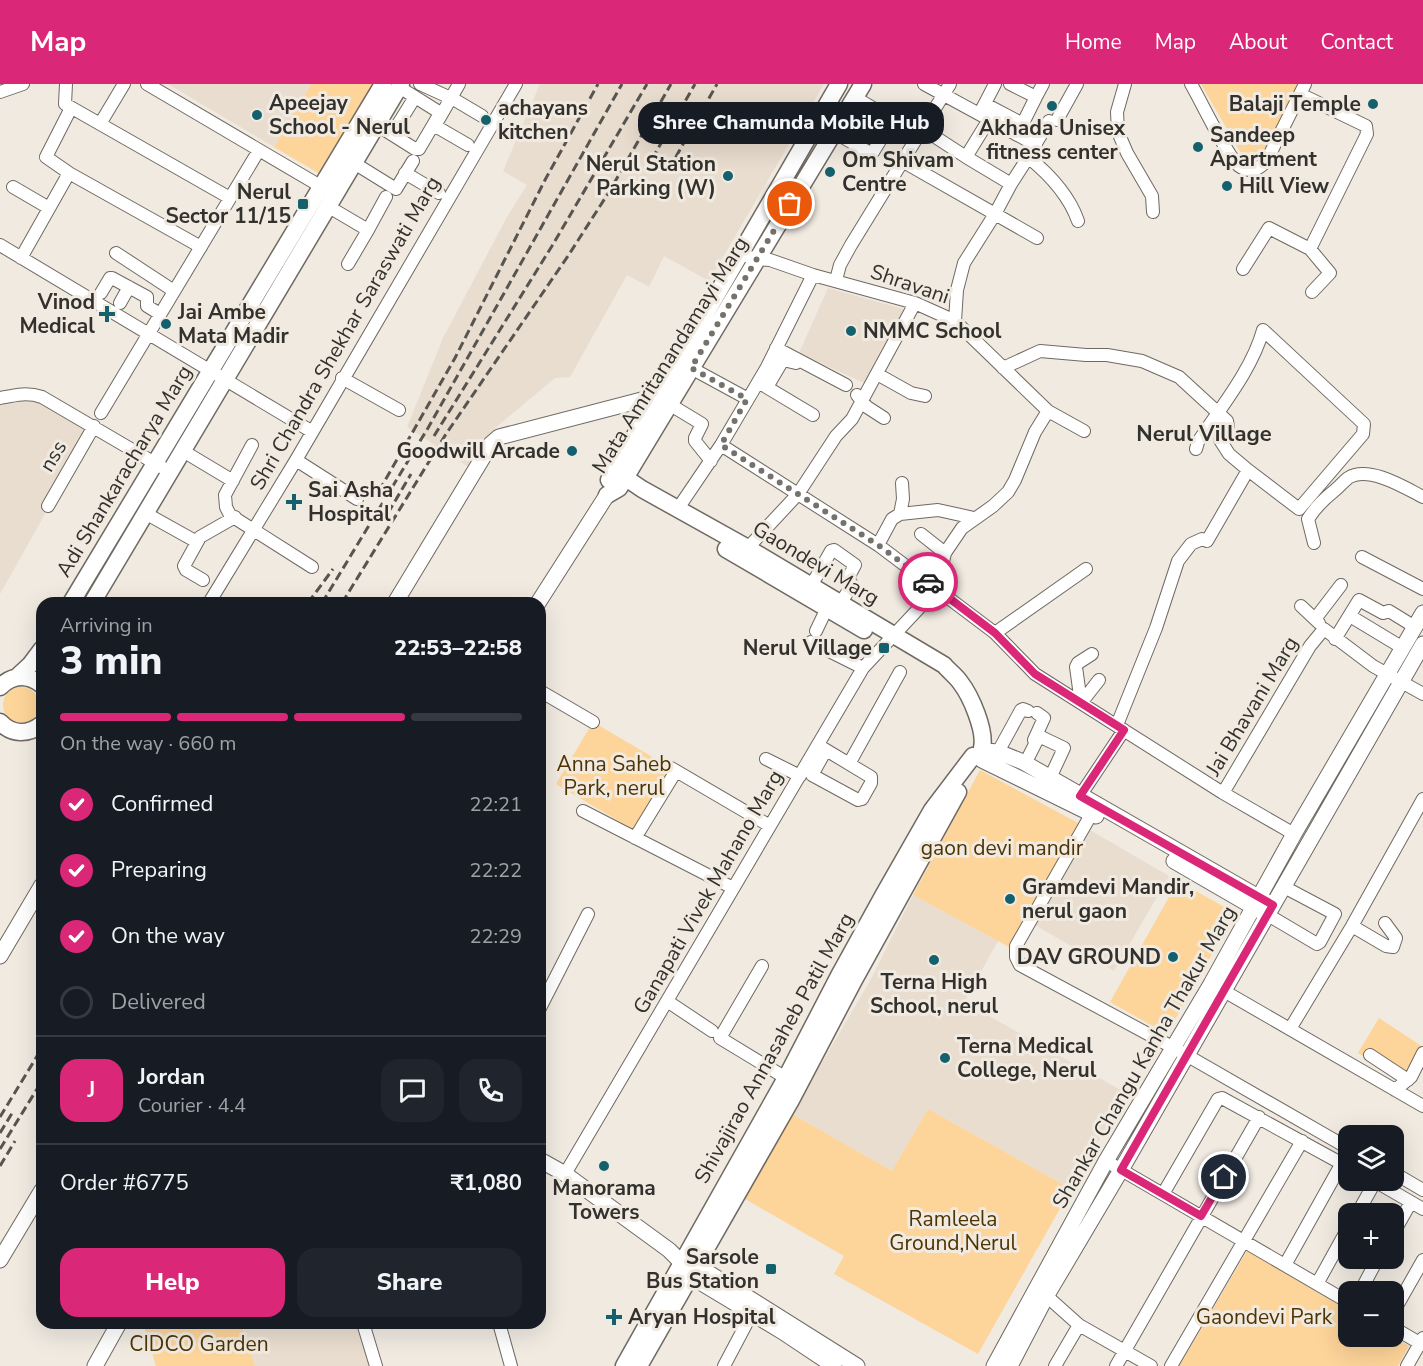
<!DOCTYPE html>
<html lang="en">
<head>
<meta charset="utf-8">
<style>
	:root { --surface:#171b24; --page:#20242c; --text:#f1f3f6; --muted:#9ea1a6; --line:#363941; --accent:#db2777 }
	body { margin:0; font-family:"Nunito Sans",sans-serif; background:var(--page); color:var(--text); height:100vh; display:flex; flex-direction:column; font-size:22px; white-space:nowrap }
	* { box-sizing:border-box; margin:0 }
	p { font-size:20px; color:var(--muted) }
	.icon { flex:none; width:33px; height:33px; fill:none; stroke:currentColor; stroke-width:2; stroke-linecap:round; stroke-linejoin:round }
	.map { position:relative; flex:1; overflow:hidden }
	.panel { position:absolute; left:36px; top:513px; width:510px; height:732px; display:flex; flex-direction:column; background:var(--surface); border-radius:18px; box-shadow:0 6px 24px #0002 }
	.panel>* { flex:none }
	.tools { position:absolute; left:1338px; top:1041px; display:grid; gap:12px }
	.tools a { display:grid; place-items:center; width:66px; height:66px; border-radius:12px; background:var(--surface); box-shadow:0 6px 24px #0002; font-size:30px }
	.pin { position:absolute; display:grid; place-items:center; width:51px; height:51px; color:#fff; margin:-26px; border:3px solid #fff; border-radius:50%; box-shadow:0 2px 6px #0007 }
	.courier { position:absolute; display:grid; place-items:center; width:60px; height:60px; margin:-30px; border:4px solid #db2777; border-radius:50%; background:#fff; color:#222; box-shadow:0 2px 8px #0007 }
	.bubble { position:absolute; height:42px; border-radius:18px; background:var(--surface); box-shadow:0 6px 24px #0002; font-size:20px; font-weight:800; line-height:42px; text-align:center }
	.headline em { font-style:normal; font-weight:800 }
	.headline div { display:flex; flex-direction:column-reverse }
	.headline { display:flex; align-items:center; justify-content:space-between; height:102px; padding:0 24px }
	h1 { font-size:39px; font-weight:800; line-height:45px }
	.bar { display:grid; grid-template-columns:repeat(4,1fr); gap:9px 6px; align-content:center; height:72px; padding:0 24px }
	.bar i { height:8px; border-radius:4px; background:var(--line) }
	.bar .selected { background:var(--accent) }
	.bar p { grid-column:span 4 }
	.line { display:flex; align-items:center; gap:15px; padding:0 24px; border-top:2px solid var(--line) }
	.line div { flex:1 }
	.round { display:grid; place-items:center; flex:none; width:63px; height:63px; border-radius:18px; background:var(--page) }
	ol { padding:0 24px; list-style:none }
	li { display:flex; align-items:center; gap:18px; height:66px }
	li p { margin-inline-start:auto }
	li .icon { padding:6px; border-radius:50%; background:var(--accent); color:#fff; stroke-width:4 }
	li:last-child { color:var(--muted) }
	li i { width:33px; height:33px; border:3px solid var(--line); border-radius:50% }
	.button { display:flex; gap:12px; margin-top:auto; padding:12px 24px }
	.button a { flex:1; height:69px; border-radius:18px; background:var(--accent); color:#fff; font-size:24px; font-weight:800; line-height:69px; text-align:center }
	.button a+a { background:var(--page); color:var(--text) }
	header { display:flex; align-items:center; gap:36px; box-sizing:border-box; height:84px; padding:0 30px; background:var(--accent); color:#fff }
	header strong { font-size:28px }
	nav { display:flex; gap:33px; margin-inline-start:auto; font-size:21px }
	.map>svg:first-child { display:block }
</style>
</head>
<body>
<header>
<strong>Map</strong>
<nav><a>Home</a><a>Map</a><a>About</a><a>Contact</a></nav>
</header>
<div class="map">
<svg width="1423" height="1282" viewBox="0 0 1423 1282">
	<rect width="100%" height="100%" fill="#f0eae1"/>
	<path fill="#e9ddcf" d="M168 0H311L274 63Z
		M540 0H824L709 197 664 172 649 203 627 191 570 293 555 294 495 344 470 384 407 343 443 254 507 133 527 101 503 87Z
		M828 204 907 226 864 299 799 269Z
		M31 315 40 318 91 348 0 510V319Z
		M1090 746 1169 792 1114 887 1035 841Z
		M913 811 998 857 964 918 1126 1009 1071 1105 928 1025 892 1087 792 1030 871 895Z
		M258 1239H356L369 1282H255L243 1243Z"/>
	<path fill="#fdd499" d="M311 0H373L320 90 274 63Z
		M1201 0H1303L1258 77 1250 78 1242 71Z
		M3 621a18 18 0 1 1 36 0a18 18 0 1 1-36 0Z
		M593 638 671 684 634 746 556 700Z
		M980 686 1080 740 1009 863 913 811Z
		M1178 797 1235 829 1167 950 1110 918Z
		M1379 934 1423 963 1404 997 1358 969Z
		M928 1025 1071 1105 978 1270 834 1190 844 1172 745 1115 792 1030 892 1087Z
		M1247 1167 1348 1226V1252L1393 1253 1409 1262 1398 1282H1179Z
		M143 1239H241L255 1282H156Z"/>
	<g fill="none" stroke-linecap="round" stroke-linejoin="round">
		<g stroke="#6f6962" stroke-width="14">
			<path id="minor" d="M66 0 65 20 230 114
				M147 0 327 106
				M420 0 455 16 482 32
				M459 0 436 40 437 43 468 61
				M924 0 1036 61 1011 100 995 130 964 179 957 206 955 237
				M1010 0 1036 13 1043 0
				M1125 0 1117 28 1118 48 1127 69 1152 112 1153 128
				M1191 0C1201 17 1227 72 1239 82 1250 90 1260 85 1267 76L1305 0
				M0 8 23 0
				M1300 10 1366 42 1367 50 1310 165
				M987 21 1023 40
				M71 24 46 73 69 89 201 163
				M981 27 995 0
				M1057 36 1077 0
				M100 40 124 0
				M377 41 415 65H419L439 31V28L399 3
				M923 45 966 73 1011 100
				M834 48 870 69 873 68 892 37V35L854 13
				M392 50 415 13
				M1017 51 1036 13
				M1035 61 1049 37
				M966 73 985 42
				M1028 73C1049 90 1069 111 1078 137
				M902 77 1037 154
				M354 79 396 105 413 77
				M405 89 439 109
				M13 103 49 124
				M329 123 368 146 386 113
				M0 161 311 347
				M116 169 174 207
				M740 170 756 175 770 176 813 191 915 219 955 237 1048 327 1084 347
				M21 174 69 89
				M348 180 368 146
				M1243 185 1269 144 1310 165 1330 189 1312 208
				M836 196 840 181 851 161 950 0
				M101 209 110 194H112L147 213V222L160 230
				M120 219 129 203
				M776 264 846 301
				M691 284 748 315
				M1003 284 1040 267 1086 271H1107L1142 277 1179 293 1227 337 1228 342 1220 356 1229 370 1248 386
				M877 290 911 309 925 312
				M342 294 399 326
				M758 298 813 331
				M770 298 783 276 796 279
				M857 311 867 323 884 334
				M0 314C15 311 27 308 42 313L170 388
				M669 320 702 340 695 354V357L711 377
				M101 329 259 66
				M252 361 225 411 226 423 230 431 312 483
				M721 361 878 461 995 549 1035 590 1223 709 1294 750
				M183 367 233 397
				M296 376 357 415
				M48 422 94 342
				M677 426 721 361 767 283 813 191
				M145 429 197 458
				M900 430 903 415 902 399
				M1314 459 1308 435C1315 424 1324 415 1334 407 1339 403 1343 398 1348 394 1368 381 1404 403 1423 413
				M878 461 892 435 900 430 938 426 974 434
				M743 469 798 410 836 352 852 335 915 219
				M945 469 962 444 993 422 1008 408 1015 396 1035 348 1048 327
				M1362 473 1423 505
				M203 496 186 486 184 482 200 453 235 433
				M811 502 831 467 834 466 855 481 848 494 852 501 840 520
				M209 519 296 376 516 0
				M1301 522 1319 539
				M1350 532 1403 564
				M1315 535 1341 501
				M816 547 826 526
				M995 549 1086 485
				M1335 555 1359 516 1383 529 1389 527 1415 543
				M811 558 863 584
				M540 607 593 638
				M1081 619 1076 583 1078 579 1092 570
				M1081 619 1099 596
				M1117 641 1156 544 1178 477 1191 460 1202 455 1207 457 1248 386 1299 425 1363 350 1364 340 1263 246C1252 286 1220 324 1198 358L1196 365
				M1034 656 1044 634 1037 629
				M818 661 826 666 871 693V699L862 715 858 716 812 691 826 666
				M998 668 1021 626 1023 625 1028 627
				M766 675 800 692
				M849 680 900 588
				M1025 680 1039 652 1064 664 1050 694
				M671 684 770 742
				M1223 709 1310 562 1324 545 1373 582 1423 610
				M1080 712 1124 646
				M583 727 733 804
				M1092 729 1016 862V873L1020 881 1174 964 1348 1064
				M635 754 676 687
				M1268 831 1317 860 1320 858 1335 830 1284 803
				M1352 842 1386 862 1393 863 1396 854 1385 839
				M762 882 720 954 786 994
				M1217 903 1423 1022
				M667 917 712 947
				M540 924 588 830
				M1290 945 1352 842 1423 715
				M1370 971 1408 996
				M1395 1006 1411 993 1423 969
				M1106 1077 1348 1218
				M1394 1089 1423 1106
				M565 1090 863 584 937 505 945 469 921 450
				M1373 1096 1423 1125
				M1163 1110 1218 1015 1222 1014 1348 1083
				M1357 1130 1375 1098
				M1394 1148 1411 1118
				M1285 1181 1342 1079
				M1317 1200 1348 1144
				M1041 1207 1079 1241 1151 1282
				M1360 1208 1378 1174
				M1394 1227 1423 1176
				M363 1239 376 1282
				M499 1239 511 1282
				M1394 1244 1423 1261
				M724 1282 752 1229
				M1055 1282 1079 1241
				M1116 1282 1259 1033
				M1171 1282 1302 1057
				M1407 1282 1423 1254"/>
		</g>
		<g stroke="#6f6962" stroke-width="17">
			<path id="tertiary" d="M395 519 491 360 499 353 657 312
				M538 519 607 411
				M985 667 998 668 1023 678 1267 818
				M982 676 1096 732
				M1174 777 1262 828
				M0 872 42 801
				M540 1076 565 1090 669 1166 681 1178 690 1192 783 1248 834 1282
				M0 1176 42 1106
				M684 1179 696 1181 857 1282
				M95 1282 119 1239
				M994 1282 1106 1077 1211 900 1294 750 1423 529
				M1010 1282 1047 1211 1121 1086 1423 560"/>
		</g>
		<g stroke="#6f6962" stroke-width="19">
			<path id="secondary" d="M614 386 642 405 746 463 944 581C949 587 956 592 960 598 971 612 986 647 982 664
				M609 396 839 0
				M607 411 619 404 863 0
				M726 465 864 546
				M71 519 383 0
				M92 519 401 0
				M17 593 30 581 42 565
				M0 603C13 590 28 590 42 601
				M0 638C12 651 28 651 42 640
				M624 1282 786 994 841 888 884 810 932 726 973 672
				M639 1282 791 1016 854 896 958 708"/>
		</g>
		<use href="#minor" stroke="#fff" stroke-width="12"/>
		<use href="#tertiary" stroke="#fff" stroke-width="15"/>
		<use href="#secondary" stroke="#fff" stroke-width="16"/>
		<path stroke="#585550" stroke-width="3" stroke-dasharray="9 4.5" stroke-linecap="butt" d="M652 75 695 0
			M669 85 717 0
			M434 352 552 162 647 0
			M379 407 455 274 545 96 598 0
			M388 429 411 390
			M308 519 333 485
			M322 519 428 344 622 0
			M342 519 446 350 568 172 609 108 671 0
			M0 1033 42 964
			M0 1049 14 1026
			M0 1065 42 997
			M0 1082 15 1057"/>
	</g>
	<g fill="none" stroke-linecap="round" stroke-linejoin="round">
		<path stroke="#75726c" stroke-width="6" stroke-dasharray="0 10.8" d="M790 120 691 284 747 315 721 361 878 461 928 498"/>
		<path stroke="#db2777" stroke-width="8" d="M928 498 995 549 1035 590 1124 646 1080 712 1273 821 1121 1086 1201 1132 1224 1093"/>
	</g>
	<g fill="#14606d" stroke="#f0eae1" stroke-width="2">
		<circle cx="1373" cy="20" r="6"/>
		<circle cx="1052" cy="22" r="6"/>
		<circle cx="257" cy="31" r="6"/>
		<circle cx="486" cy="36" r="6"/>
		<circle cx="1198" cy="63" r="6"/>
		<circle cx="830" cy="88" r="6"/>
		<circle cx="728" cy="92" r="6"/>
		<circle cx="1227" cy="102" r="6"/>
		<rect x="297" y="114" width="12" height="12" rx="3"/>
		<path d="M104 221h6v6h6v6h-6v6h-6v-6h-6v-6h6z"/>
		<circle cx="166" cy="240" r="6"/>
		<circle cx="851" cy="247" r="6"/>
		<circle cx="572" cy="367" r="6"/>
		<path d="M291 409h6v6h6v6h-6v6h-6v-6h-6v-6h6z"/>
		<rect x="878" y="558" width="12" height="12" rx="3"/>
		<circle cx="1010" cy="815" r="6"/>
		<circle cx="1173" cy="873" r="6"/>
		<circle cx="934" cy="876" r="6"/>
		<circle cx="945" cy="974" r="6"/>
		<circle cx="604" cy="1082" r="6"/>
		<rect x="765" y="1179" width="12" height="12" rx="3"/>
		<path d="M611 1224h6v6h6v6h-6v6h-6v-6h-6v-6h6z"/>
	</g>
	<g text-anchor="middle" stroke-width="6" stroke-linejoin="round" paint-order="stroke">
		<g font-size="21" font-weight="bold" fill="#33312d" stroke="#f0eae1" text-anchor="start">
			<text x="269" y="26">Apeejay<tspan x="269" dy="24">School - Nerul</tspan></text>
			<text x="1361" y="27" text-anchor="end">Balaji Temple</text>
			<text x="498" y="31">achayans<tspan x="498" dy="24">kitchen</tspan></text>
			<text x="1052" y="51" text-anchor="middle">Akhada Unisex<tspan x="1052" dy="24">fitness center</tspan></text>
			<text x="1210" y="58">Sandeep<tspan x="1210" dy="24">Apartment</tspan></text>
			<text x="842" y="83">Om Shivam<tspan x="842" dy="24">Centre</tspan></text>
			<text x="716" y="87" text-anchor="end">Nerul Station<tspan x="716" dy="24">Parking (W)</tspan></text>
			<text x="1239" y="109">Hill View</text>
			<text x="291" y="115" text-anchor="end">Nerul<tspan x="291" dy="24">Sector 11/15</tspan></text>
			<text x="95" y="225" text-anchor="end">Vinod<tspan x="95" dy="24">Medical</tspan></text>
			<text x="178" y="235">Jai Ambe<tspan x="178" dy="24">Mata Madir</tspan></text>
			<text x="863" y="254">NMMC School</text>
			<text x="560" y="374" text-anchor="end">Goodwill Arcade</text>
			<text x="308" y="413">Sai Asha<tspan x="308" dy="24">Hospital</tspan></text>
			<text x="872" y="571" text-anchor="end">Nerul Village</text>
			<text x="1022" y="810">Gramdevi Mandir,<tspan x="1022" dy="24">nerul gaon</tspan></text>
			<text x="1161" y="880" text-anchor="end">DAV GROUND</text>
			<text x="934" y="905" text-anchor="middle">Terna High<tspan x="934" dy="24">School, nerul</tspan></text>
			<text x="957" y="969">Terna Medical<tspan x="957" dy="24">College, Nerul</tspan></text>
			<text x="604" y="1111" text-anchor="middle">Manorama<tspan x="604" dy="24">Towers</tspan></text>
			<text x="759" y="1180" text-anchor="end">Sarsole<tspan x="759" dy="24">Bus Station</tspan></text>
			<text x="628" y="1240">Aryan Hospital</text>
		</g>
		<g font-size="21" fill="#33312d" stroke="#f0eae1">
			<text transform="translate(910 200) rotate(19)" y="7">Shravani</text>
			<text transform="translate(345 249) rotate(-60)" y="7">Shri Chandra Shekhar Saraswati Marg</text>
			<text transform="translate(670 271) rotate(-58)" y="7">Mata Amritanandamayi Marg</text>
			<text transform="translate(53 372) rotate(-59)" y="7">nss</text>
			<text transform="translate(124 387) rotate(-59)" y="7">Adi Shankaracharya Marg</text>
			<text transform="translate(816 479) rotate(31)" y="7">Gaondevi Marg</text>
			<text transform="translate(1252 622) rotate(-59)" y="7">Jai Bhavani Marg</text>
			<text transform="translate(708 808) rotate(-60)" y="7">Ganapati Vivek Mahano Marg</text>
			<text transform="translate(774 964) rotate(-61)" y="7">Shivajirao Annasaheb Patil Marg</text>
			<text transform="translate(1144 973) rotate(-60)" y="7">Shankar Changu Kanha Thakur Marg</text>
		</g>
		<g font-size="21" fill="#4f3403" stroke="#f0eae1">
			<text x="614" y="687">Anna Saheb<tspan x="614" dy="24">Park, nerul</tspan></text>
			<text x="1002" y="771">gaon devi mandir</text>
			<text x="953" y="1142">Ramleela<tspan x="953" dy="24">Ground,Nerul</tspan></text>
			<text x="1264" y="1240">Gaondevi Park</text>
			<text x="199" y="1267">CIDCO Garden</text>
		</g>
		<g font-size="22" font-weight="bold" fill="#33312d" stroke="#f0eae1">
			<text x="1204" y="357">Nerul Village</text>
		</g>
	</g>
</svg>
<div class="tools">
<a><svg class="icon" aria-label="layers" viewBox="0 0 24 24"><path d="M12 4l9 5-9 5-9-5zM3 14l9 5 9-5"/></svg></a>
<a>+</a>
<a>−</a>
</div>
<div class="pin" style="left:790px;top:120px;background:#ea580c"><svg class="icon" aria-label="bag" viewBox="0 0 24 24"><path d="M5 8h14l-1 12H6zM9 8a3 3 0 0 1 6 0"/></svg></div>
<div class="pin" style="left:1224px;top:1093px;background:#1f2937"><svg class="icon" aria-label="home" viewBox="0 0 24 24"><path d="M3 11l9-7 9 7M6 9v11h12V9"/></svg></div>
<div class="courier" style="left:928px;top:498px"><svg class="icon" aria-label="car" viewBox="0 0 24 24"><path d="M5 17H2v-5l4-1 3-4h7l3 4 3 1v5h-3M9 17h6M6 11h13"/><circle cx="7" cy="17" r="2"/><circle cx="17" cy="17" r="2"/></svg></div>
<div class="bubble" style="left:638px;top:18px;width:306px">Shree Chamunda Mobile Hub</div>
<section class="panel">
<div class="headline"><div><h1>3 min</h1><p>Arriving in</p></div><em>22:53–22:58</em></div>
<div class="bar"><i class="selected"></i><i class="selected"></i><i class="selected"></i><i></i><p>On the way · 660 m</p></div>
<ol>
<li><svg class="icon" aria-label="check" viewBox="0 0 24 24"><path d="M5 12l5 5 9-10"/></svg>Confirmed<p>22:21</p></li>
<li><svg class="icon" aria-label="check" viewBox="0 0 24 24"><path d="M5 12l5 5 9-10"/></svg>Preparing<p>22:22</p></li>
<li><svg class="icon" aria-label="check" viewBox="0 0 24 24"><path d="M5 12l5 5 9-10"/></svg>On the way<p>22:29</p></li>
<li><i></i>Delivered</li>
</ol>
<div class="line" style="height:108px"><b class="round" style="background:var(--accent);color:#fff">J</b><div><b>Jordan</b><p>Courier · 4.4</p></div><a class="round"><svg class="icon" aria-label="chat" viewBox="0 0 24 24"><path d="M4 5h16v11H9l-5 4z"/></svg></a><a class="round"><svg class="icon" aria-label="phone" viewBox="0 0 24 24"><path d="M5 4h4l2 5-3 2q2 4 5 5l2-3 5 2v4C11 20 4 13 5 4z"/></svg></a></div>
<div class="line" style="height:78px"><div>Order #6775</div><b>₹1,080</b></div>
<div class="button"><a>Help</a><a>Share</a></div>
</section>
</div>
</body>
</html>
